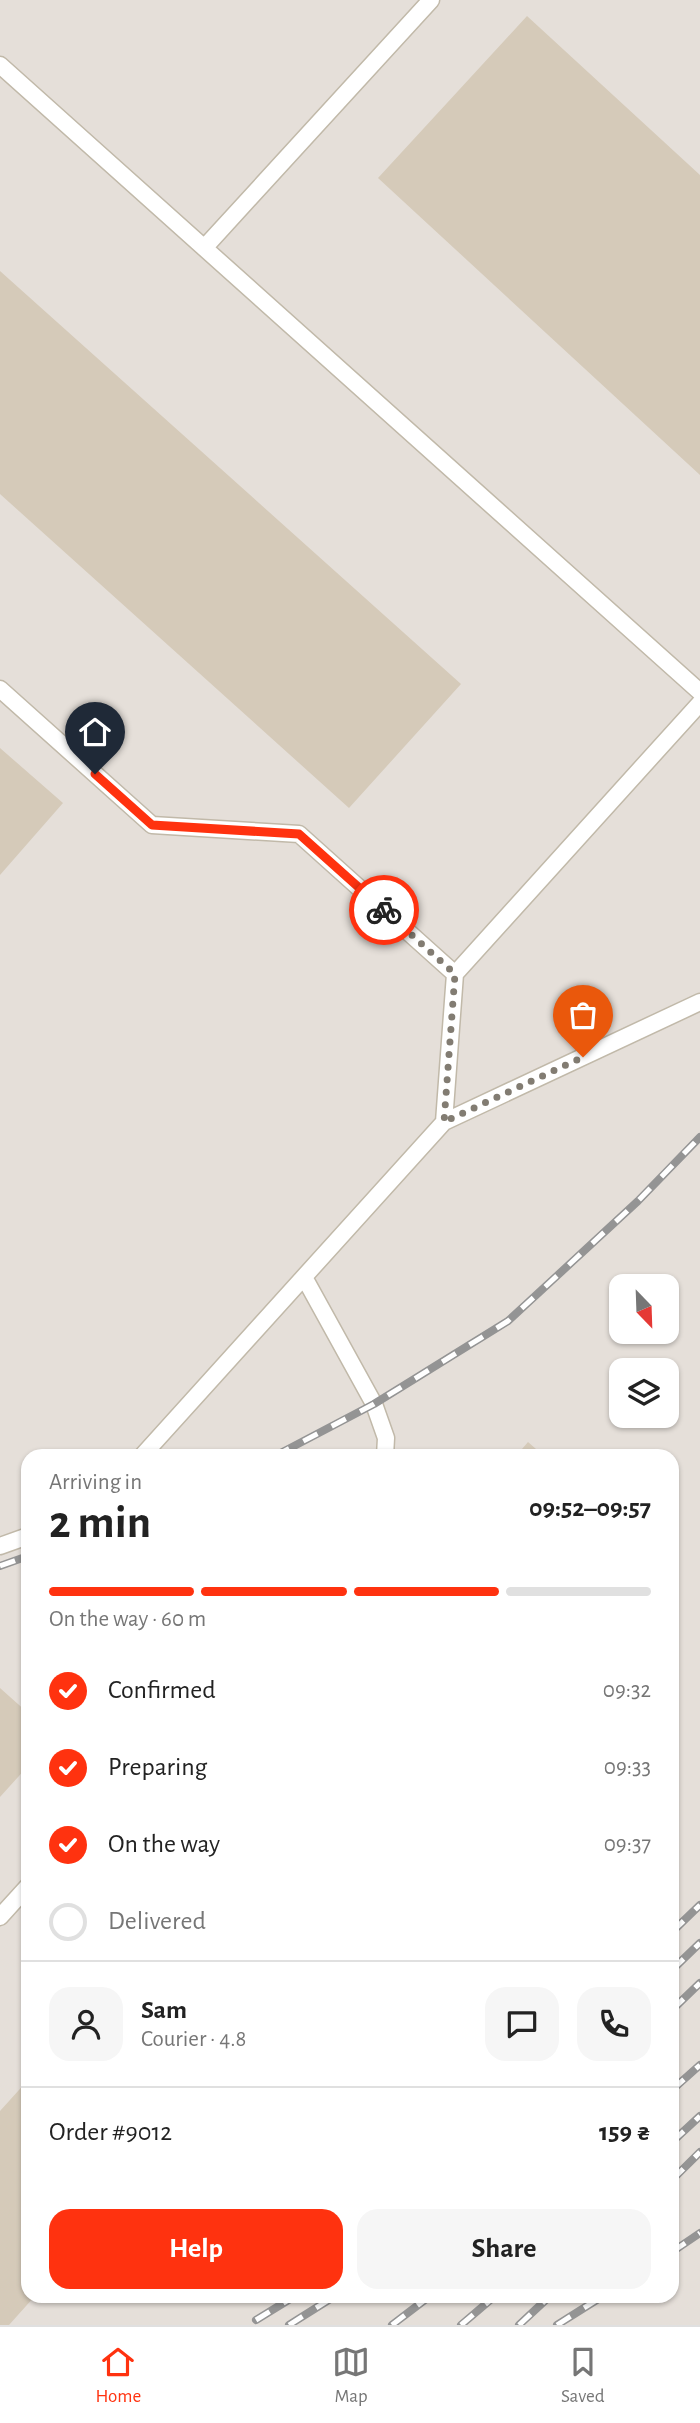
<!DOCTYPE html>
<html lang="en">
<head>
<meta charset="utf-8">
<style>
	:root { --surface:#fff; --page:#f6f6f6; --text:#222; --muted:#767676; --line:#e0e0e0; --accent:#ff320f }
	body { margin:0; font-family:"Alegreya Sans",sans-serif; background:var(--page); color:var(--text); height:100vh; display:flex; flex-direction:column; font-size:26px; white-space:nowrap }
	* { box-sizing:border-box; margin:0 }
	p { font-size:23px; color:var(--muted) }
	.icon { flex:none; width:38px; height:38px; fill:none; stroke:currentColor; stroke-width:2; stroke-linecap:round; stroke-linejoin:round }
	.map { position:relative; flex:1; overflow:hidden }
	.drawer { position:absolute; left:21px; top:1449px; width:658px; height:854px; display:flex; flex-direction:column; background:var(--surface); border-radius:21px; box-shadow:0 2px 5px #0004 }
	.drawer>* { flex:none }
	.needle { width:46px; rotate:157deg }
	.controls { position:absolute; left:609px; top:1274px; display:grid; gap:14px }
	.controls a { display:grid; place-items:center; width:70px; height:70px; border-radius:14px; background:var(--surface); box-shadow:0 2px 5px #0004; font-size:35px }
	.pin { position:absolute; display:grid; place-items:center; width:60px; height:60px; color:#fff; margin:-72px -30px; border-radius:50% 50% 50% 0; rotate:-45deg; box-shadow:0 0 7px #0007 }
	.pin .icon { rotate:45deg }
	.courier { position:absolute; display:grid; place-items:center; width:70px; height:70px; margin:-35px; border:5px solid #ff320f; border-radius:50%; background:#fff; color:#222; box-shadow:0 2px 9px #0007 }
	.headline em { font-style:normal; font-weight:700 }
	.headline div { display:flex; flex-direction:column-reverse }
	.headline { display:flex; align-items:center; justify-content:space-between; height:119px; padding:0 28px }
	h1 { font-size:46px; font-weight:700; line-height:52px }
	.bar { display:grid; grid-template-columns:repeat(4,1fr); gap:10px 7px; align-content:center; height:84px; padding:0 28px }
	.bar i { height:9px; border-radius:5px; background:var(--line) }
	.bar .selected { background:var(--accent) }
	.bar p { grid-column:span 4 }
	.line { display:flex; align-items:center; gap:18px; padding:0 28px; border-top:2px solid var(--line) }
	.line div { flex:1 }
	.round { display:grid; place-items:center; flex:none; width:74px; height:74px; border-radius:21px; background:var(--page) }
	ol { padding:0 28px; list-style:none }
	li { display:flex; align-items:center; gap:21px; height:77px }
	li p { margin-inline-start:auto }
	li .icon { padding:7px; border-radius:50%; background:var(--accent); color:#fff; stroke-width:4 }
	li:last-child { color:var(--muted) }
	li i { width:38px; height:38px; border:4px solid var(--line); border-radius:50% }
	.action { display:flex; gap:14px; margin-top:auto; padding:14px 28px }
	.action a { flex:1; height:80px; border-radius:21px; background:var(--accent); color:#fff; font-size:28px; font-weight:700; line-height:80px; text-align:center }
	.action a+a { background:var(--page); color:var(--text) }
	.menu { display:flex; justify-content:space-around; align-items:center; height:98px; border-top:2px solid var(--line); background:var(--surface); font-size:19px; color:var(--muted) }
	.menu a { display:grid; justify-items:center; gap:4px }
	.menu .selected { color:var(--accent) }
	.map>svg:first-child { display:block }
</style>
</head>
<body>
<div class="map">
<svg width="700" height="2325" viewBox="0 0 700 2325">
	<rect width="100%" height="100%" fill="#f3eee4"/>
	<path fill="#e5dfd9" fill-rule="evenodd" d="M0 0H700V2325H0ZM621 1286H667V1332H621ZM621 1370H667V1416H621ZM28 1456H672V2296H28Z"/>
	<path fill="#d5cab9" d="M527 16 700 175V475L378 178Z
		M0 271 461 684 349 808 0 494Z
		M0 748 63 803 0 875Z
		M528 1442 544 1456H516Z
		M0 1688 28 1713V1766L0 1797Z
		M28 2080V2296H35L9 2325H0V2111Z"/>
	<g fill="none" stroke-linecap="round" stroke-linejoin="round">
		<g stroke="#c1b9a9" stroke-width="19">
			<path id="service" d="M0 65 700 692
				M205 247 431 0
				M0 689 152 825 299 834 455 974
				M444 1122 455 974 700 703
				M304 1277 374 1404 386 1438 385 1456
				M142 1456 444 1122 700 1002
				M0 1546 28 1536
				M0 1917 28 1886"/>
		</g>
		<use href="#service" stroke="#fff" stroke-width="16"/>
		<g stroke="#949494" stroke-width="8">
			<path id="rail" d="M275 1456 374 1404 508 1321 638 1201 700 1137
				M0 1566 28 1556
				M672 1932 700 1905
				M672 1970 700 1943
				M672 2010 700 1983
				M672 2090 700 2065
				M672 2142 700 2116
				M672 2180 700 2152
				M672 2252 700 2233
				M256 2320 295 2296
				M289 2325 335 2296
				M392 2325 430 2296
				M461 2325 495 2296
				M519 2325 550 2296
				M557 2325 603 2296"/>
		</g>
		<use href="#rail" stroke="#fff" stroke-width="5" stroke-dasharray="16" stroke-linecap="butt"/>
	</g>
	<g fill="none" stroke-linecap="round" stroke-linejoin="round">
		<path stroke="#827c72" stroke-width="7" stroke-dasharray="0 12.6" d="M384 910 455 974 444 1122 583 1057"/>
		<path stroke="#ff320f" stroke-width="9" d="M95 774 152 825 299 834 384 910"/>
	</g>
</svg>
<div class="controls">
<a><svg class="needle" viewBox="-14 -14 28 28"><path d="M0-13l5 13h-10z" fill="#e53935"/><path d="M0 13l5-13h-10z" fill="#767676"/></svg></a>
<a><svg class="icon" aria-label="layers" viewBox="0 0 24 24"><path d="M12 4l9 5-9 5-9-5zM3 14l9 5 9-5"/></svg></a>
</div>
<div class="pin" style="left:583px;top:1057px;background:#ea580c"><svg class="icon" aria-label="bag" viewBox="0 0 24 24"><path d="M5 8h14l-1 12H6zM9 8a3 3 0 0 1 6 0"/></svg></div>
<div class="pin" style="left:95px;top:774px;background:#1f2937"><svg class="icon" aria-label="home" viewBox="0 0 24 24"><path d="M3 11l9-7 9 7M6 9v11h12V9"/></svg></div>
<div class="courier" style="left:384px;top:910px"><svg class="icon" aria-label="bike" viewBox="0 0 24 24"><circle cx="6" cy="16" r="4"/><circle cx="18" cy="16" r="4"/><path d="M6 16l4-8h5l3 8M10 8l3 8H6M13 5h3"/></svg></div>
<section class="drawer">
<div class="headline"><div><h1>2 min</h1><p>Arriving in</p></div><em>09:52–09:57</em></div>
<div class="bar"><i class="selected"></i><i class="selected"></i><i class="selected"></i><i></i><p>On the way · 60 m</p></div>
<ol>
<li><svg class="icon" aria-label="check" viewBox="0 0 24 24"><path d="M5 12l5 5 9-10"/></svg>Confirmed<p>09:32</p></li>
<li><svg class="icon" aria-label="check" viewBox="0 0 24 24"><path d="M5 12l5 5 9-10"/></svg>Preparing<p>09:33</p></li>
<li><svg class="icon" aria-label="check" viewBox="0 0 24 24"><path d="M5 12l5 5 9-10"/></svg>On the way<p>09:37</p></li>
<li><i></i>Delivered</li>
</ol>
<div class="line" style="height:126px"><a class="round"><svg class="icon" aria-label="person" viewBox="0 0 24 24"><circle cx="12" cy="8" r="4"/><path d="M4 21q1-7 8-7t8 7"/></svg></a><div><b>Sam</b><p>Courier · 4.8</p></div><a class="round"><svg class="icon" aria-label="chat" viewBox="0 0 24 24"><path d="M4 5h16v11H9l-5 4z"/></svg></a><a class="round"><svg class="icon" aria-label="phone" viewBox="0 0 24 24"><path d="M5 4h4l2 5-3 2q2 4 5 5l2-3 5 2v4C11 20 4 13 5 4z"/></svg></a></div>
<div class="line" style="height:91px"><div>Order #9012</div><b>159 ₴</b></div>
<div class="action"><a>Help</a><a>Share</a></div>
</section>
</div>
<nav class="menu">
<a class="selected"><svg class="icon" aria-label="home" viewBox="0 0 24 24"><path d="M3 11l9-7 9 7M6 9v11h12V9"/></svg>Home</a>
<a><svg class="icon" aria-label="map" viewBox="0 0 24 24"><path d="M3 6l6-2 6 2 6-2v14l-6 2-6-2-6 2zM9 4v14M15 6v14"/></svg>Map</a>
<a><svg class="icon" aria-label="saved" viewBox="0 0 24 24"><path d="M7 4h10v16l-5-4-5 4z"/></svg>Saved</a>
</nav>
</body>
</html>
